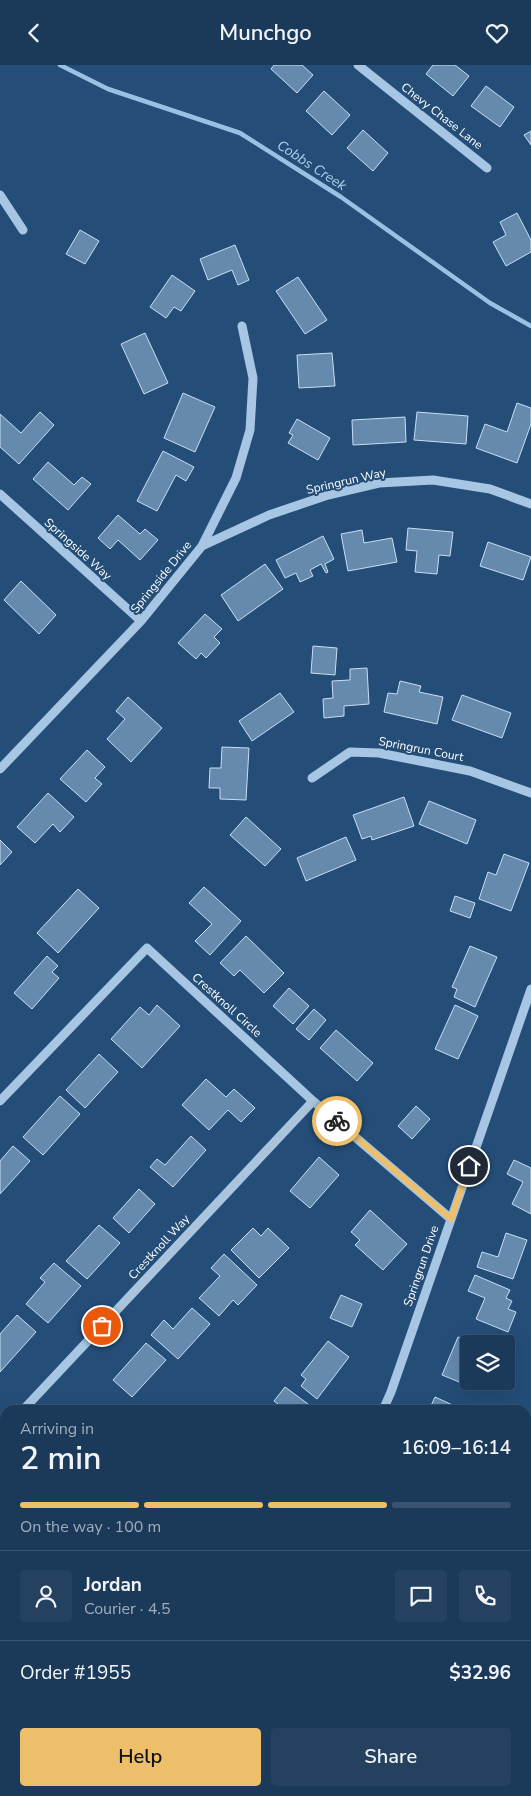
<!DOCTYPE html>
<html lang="en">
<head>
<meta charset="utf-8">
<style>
	:root { --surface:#1b3a5a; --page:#244160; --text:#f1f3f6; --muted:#a0adbb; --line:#395470; --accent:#edbf6b }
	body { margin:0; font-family:"Nunito Sans",sans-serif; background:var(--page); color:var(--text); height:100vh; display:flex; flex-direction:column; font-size:19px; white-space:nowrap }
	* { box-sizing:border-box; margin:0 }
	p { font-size:16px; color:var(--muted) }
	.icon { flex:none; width:28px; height:28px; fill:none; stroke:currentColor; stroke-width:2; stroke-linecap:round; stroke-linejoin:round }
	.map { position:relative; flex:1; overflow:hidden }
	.sheet { position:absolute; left:0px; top:1340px; width:531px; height:391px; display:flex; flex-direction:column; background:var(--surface); border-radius:15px 15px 0 0; box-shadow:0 5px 20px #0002,0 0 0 1px var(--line) }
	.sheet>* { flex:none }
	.fabs { position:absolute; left:460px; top:1270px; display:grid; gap:10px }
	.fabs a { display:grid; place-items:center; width:55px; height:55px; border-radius:5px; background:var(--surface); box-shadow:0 5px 20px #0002,0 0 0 1px var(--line); font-size:25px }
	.pin { position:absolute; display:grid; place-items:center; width:42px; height:42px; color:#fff; margin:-21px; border:2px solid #fff; border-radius:50%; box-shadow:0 1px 5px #0007 }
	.courier { position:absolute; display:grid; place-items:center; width:50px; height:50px; margin:-25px; border:4px solid #edbf6b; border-radius:50%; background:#fff; color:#222; box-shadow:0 1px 6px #0007 }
	.summary em { font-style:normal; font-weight:600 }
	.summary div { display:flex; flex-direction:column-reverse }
	.summary { display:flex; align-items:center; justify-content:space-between; height:85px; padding:0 20px }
	h1 { font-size:32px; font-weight:600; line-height:38px }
	.bar { display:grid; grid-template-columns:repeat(4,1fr); gap:8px 5px; align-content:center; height:60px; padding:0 20px }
	.bar i { height:6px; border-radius:4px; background:var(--line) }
	.bar .on { background:var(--accent) }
	.bar p { grid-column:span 4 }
	.line { display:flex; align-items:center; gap:12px; padding:0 20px; border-top:1px solid var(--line) }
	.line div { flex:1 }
	.round { display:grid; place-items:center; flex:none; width:52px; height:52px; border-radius:5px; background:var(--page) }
	.button { display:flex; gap:10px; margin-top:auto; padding:10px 20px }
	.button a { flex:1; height:58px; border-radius:5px; background:var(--accent); color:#111; font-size:20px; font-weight:600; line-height:58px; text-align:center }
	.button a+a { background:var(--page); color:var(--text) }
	header { display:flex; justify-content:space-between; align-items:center; height:65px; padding:0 20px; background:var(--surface); font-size:22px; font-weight:600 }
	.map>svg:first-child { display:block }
</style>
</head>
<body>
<header><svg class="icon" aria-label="back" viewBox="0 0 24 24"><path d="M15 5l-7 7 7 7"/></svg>Munchgo<svg class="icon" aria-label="heart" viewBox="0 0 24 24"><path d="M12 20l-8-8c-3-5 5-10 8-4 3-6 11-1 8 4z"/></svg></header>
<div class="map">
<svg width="531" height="1731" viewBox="0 0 531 1731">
	<rect width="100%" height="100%" fill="#244e78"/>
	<path fill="#386895" d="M0 1572 5 1577V1726H133L127 1731H0Z"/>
	<path fill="#5b7998" stroke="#9ac1e4" d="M0 1577 5 1581V1632L0 1629Z"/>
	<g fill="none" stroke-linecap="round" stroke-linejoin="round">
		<path stroke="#9ac1e4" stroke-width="4.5" d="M60 0 108 24 240 68 341 132 490 238 531 261"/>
	</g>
	<path fill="#658aae" stroke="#c9def3" d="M274 0H302L313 10 297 28 271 4Z
		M433 0H455L469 11 453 31 426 9Z
		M486 21 514 42 500 62 471 41Z
		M324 26 350 50 332 70 306 46Z
		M363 65 388 88 373 106 347 83Z
		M531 66V80L524 70Z
		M517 148 531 175V187L506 201 493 177 506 170 500 157Z
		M80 165 99 176 85 199 66 189Z
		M235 180 249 215 238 220 232 205 208 215 200 194Z
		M172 210 195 226 181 246 174 242 166 253 150 242Z
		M298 212 327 255 305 269 276 226Z
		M145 268 168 318 144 329 121 279Z
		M332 288 335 321 299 323 297 290Z
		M183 328 215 342 195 387 164 373Z
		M517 338 531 343V359L517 398 476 383 485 359 507 367Z
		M40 347 54 360 19 399 0 382V349L21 368Z
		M417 347 468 351 466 379 414 375Z
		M405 352 406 377 353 380 352 355Z
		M297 354 330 373 318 395 288 378 293 370 289 368Z
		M163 386 194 402 186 416 176 410 157 446 137 436Z
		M48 397 74 420 82 412 91 419 68 445 33 414Z
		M118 450 140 469 145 464 158 475 140 495 118 475 110 484 98 473Z
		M408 463 453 467 450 491 439 490 437 509 415 507 417 486 406 485Z
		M362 465 364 478 392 473 397 497 348 506 341 469Z
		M323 471 334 494 325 499 328 507 326 508 321 499 310 505 313 511 300 517 296 508 285 513 276 495Z
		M488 477 531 492 523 515 480 501Z
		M265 499 283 524 238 556 221 530Z
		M21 516 56 550 39 569 4 535Z
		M205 549 222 564 214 572 220 578 206 593 201 588 196 594 178 578Z
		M313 581 337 583 335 610 311 608Z
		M367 603 369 639 344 641V651L324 653 323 634 333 633 332 616 350 615V604Z
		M400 616 421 621 419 627 443 632 437 659 384 647 388 628 397 629Z
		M280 628 294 647 252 676 239 656Z
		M462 630 511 648 502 673 452 655Z
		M128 632 162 663 131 697 107 674 125 654 116 646Z
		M222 682 249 683 246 735 220 734V723H209L210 703H221Z
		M87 685 105 702 95 713 102 719 86 737 60 714Z
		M48 728 74 752 60 767 53 759 35 778 17 762Z
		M404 732 414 761 372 775 371 771 362 774 353 750Z
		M429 736 476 755 467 779 419 759Z
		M246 752 281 784 265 801 230 770Z
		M346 772 356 795 306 816 297 793Z
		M0 775 12 787 0 800Z
		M504 789 529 798 511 846 479 834 488 807 496 810Z
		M204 822 241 856 210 890 195 876 212 859 189 838Z
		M78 824 99 843 58 888 37 868Z
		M455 831 475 838 470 853 450 846Z
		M246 871 284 908 264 928 240 905 234 911 220 898Z
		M470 881 497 892 475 942 454 932 457 924 452 922Z
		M47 891 58 901 52 907 59 913 32 944 14 928Z
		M289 923 309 941 293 959 273 941Z
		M157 940 180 961 142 1003 111 974 140 942 149 950Z
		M455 940 478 951 458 994 435 984Z
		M314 944 326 955 309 975 296 964Z
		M336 965 373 998 357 1016 320 983Z
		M99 989 118 1007 85 1043 66 1025Z
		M206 1014 226 1032 234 1024 255 1043 241 1057 228 1045 209 1065 182 1040Z
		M60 1031 80 1049 43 1090 23 1072Z
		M416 1041 430 1054 412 1074 398 1061Z
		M191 1071 206 1085 173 1122 150 1102 157 1094 165 1100Z
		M13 1081 30 1096 0 1129V1096Z
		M319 1092 339 1110 310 1143 290 1126Z
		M514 1095 531 1103V1149L512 1139 523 1117 507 1109Z
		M139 1124 155 1139 129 1168 113 1153Z
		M370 1145 407 1179 383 1205 355 1180 360 1175 351 1167Z
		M99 1160 120 1178 87 1214 66 1196Z
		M253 1163 261 1171 268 1163 289 1183 259 1213 231 1185Z
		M506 1168 527 1175 513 1214 477 1202 482 1187 498 1192Z
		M224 1189 257 1220 238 1240 233 1235 219 1251 199 1233 220 1211 211 1203Z
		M54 1198 81 1221 48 1258 26 1239 45 1217 40 1213Z
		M475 1210 510 1225 506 1233 512 1236 508 1244 516 1247 508 1267 476 1254 485 1233 468 1226Z
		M341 1230 362 1239 352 1262 330 1253Z
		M192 1243 210 1259 178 1294 151 1270 164 1255 173 1264Z
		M17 1250 36 1267 0 1307V1269Z
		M458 1272 476 1279H469V1316H471L469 1321 442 1310Z
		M328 1276 349 1292 317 1334 301 1321 306 1314 301 1310Z
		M146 1278 166 1295 132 1332 113 1315Z
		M285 1322 308 1339 303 1345H281L283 1343 274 1336Z
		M435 1332 457 1342 455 1345H429Z
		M0 1497 5 1502 0 1509Z
		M5 1523V1554L0 1560V1529Z"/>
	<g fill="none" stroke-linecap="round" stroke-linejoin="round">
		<path stroke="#a6c6e3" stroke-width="9" d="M358 0 487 103
			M0 130 23 165
			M0 429 141 556
			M202 481 269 450 328 430 379 418 433 415 490 424 531 439
			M0 704 141 556 202 481 236 413 250 365 253 313 242 261
			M312 713 350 687 379 688 470 706 531 728
			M0 1036 147 883 313 1036 451 1154
			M23 1345 313 1036
			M383 1345 391 1327 531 924
			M0 1370 5 1365
			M0 1439 5 1444"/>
		<path stroke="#fff" stroke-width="15" d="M526 1427 531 1418
			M526 1530 531 1526
			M526 1591 531 1587
			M526 1646 531 1644
			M277 1731 283 1726
			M357 1731 363 1726
			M381 1731 389 1726"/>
	</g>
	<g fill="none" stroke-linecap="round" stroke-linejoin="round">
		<path stroke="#b2c1d0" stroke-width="5" stroke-dasharray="0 9" d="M102 1261 313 1036 337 1056"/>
		<path stroke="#edbf6b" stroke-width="6" d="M337 1056 451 1154 469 1101"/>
	</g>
	<g text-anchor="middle" stroke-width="4" stroke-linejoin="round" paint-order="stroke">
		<g font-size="12" fill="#fff" stroke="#244e78">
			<text transform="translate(442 51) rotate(38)" y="4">Chevy Chase Lane</text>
			<text transform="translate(346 416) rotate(-13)" y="4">Springrun Way</text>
			<text transform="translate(78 484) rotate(42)" y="4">Springside Way</text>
			<text transform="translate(161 512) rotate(-51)" y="4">Springside Drive</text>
			<text transform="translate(421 684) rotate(11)" y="4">Springrun Court</text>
			<text transform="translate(227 940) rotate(42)" y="4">Crestknoll Circle</text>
			<text transform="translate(159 1182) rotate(-47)" y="4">Crestknoll Way</text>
			<text transform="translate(421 1201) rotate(-71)" y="4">Springrun Drive</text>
		</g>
		<g font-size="14" font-style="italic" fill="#b1cfeb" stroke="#244e78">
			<text transform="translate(312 100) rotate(33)" y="5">Cobbs Creek</text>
		</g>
	</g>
</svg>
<div class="fabs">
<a><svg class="icon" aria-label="layers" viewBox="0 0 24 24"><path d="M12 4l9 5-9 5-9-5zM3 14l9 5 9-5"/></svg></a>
</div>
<div class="pin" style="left:102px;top:1261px;background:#ea580c"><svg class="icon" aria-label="bag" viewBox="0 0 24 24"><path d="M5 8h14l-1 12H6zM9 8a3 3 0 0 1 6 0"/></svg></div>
<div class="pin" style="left:469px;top:1101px;background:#1f2937"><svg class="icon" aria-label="home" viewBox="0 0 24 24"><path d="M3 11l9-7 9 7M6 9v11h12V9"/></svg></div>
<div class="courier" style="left:337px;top:1056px"><svg class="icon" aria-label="bike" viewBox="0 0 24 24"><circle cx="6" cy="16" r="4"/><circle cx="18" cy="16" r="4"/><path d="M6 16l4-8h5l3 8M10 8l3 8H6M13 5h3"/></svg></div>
<section class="sheet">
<div class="summary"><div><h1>2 min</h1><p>Arriving in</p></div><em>16:09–16:14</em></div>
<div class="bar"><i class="on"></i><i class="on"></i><i class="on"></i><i></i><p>On the way · 100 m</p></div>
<div class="line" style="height:90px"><a class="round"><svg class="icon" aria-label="person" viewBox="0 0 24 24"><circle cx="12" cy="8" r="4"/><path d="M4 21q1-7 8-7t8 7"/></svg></a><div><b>Jordan</b><p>Courier · 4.5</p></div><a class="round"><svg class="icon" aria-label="chat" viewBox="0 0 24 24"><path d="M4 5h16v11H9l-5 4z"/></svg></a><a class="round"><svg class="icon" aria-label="phone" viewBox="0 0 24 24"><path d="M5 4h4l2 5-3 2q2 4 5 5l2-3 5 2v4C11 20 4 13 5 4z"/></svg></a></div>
<div class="line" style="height:65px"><div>Order #1955</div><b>$32.96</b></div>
<div class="button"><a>Help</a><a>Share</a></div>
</section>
</div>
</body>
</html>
